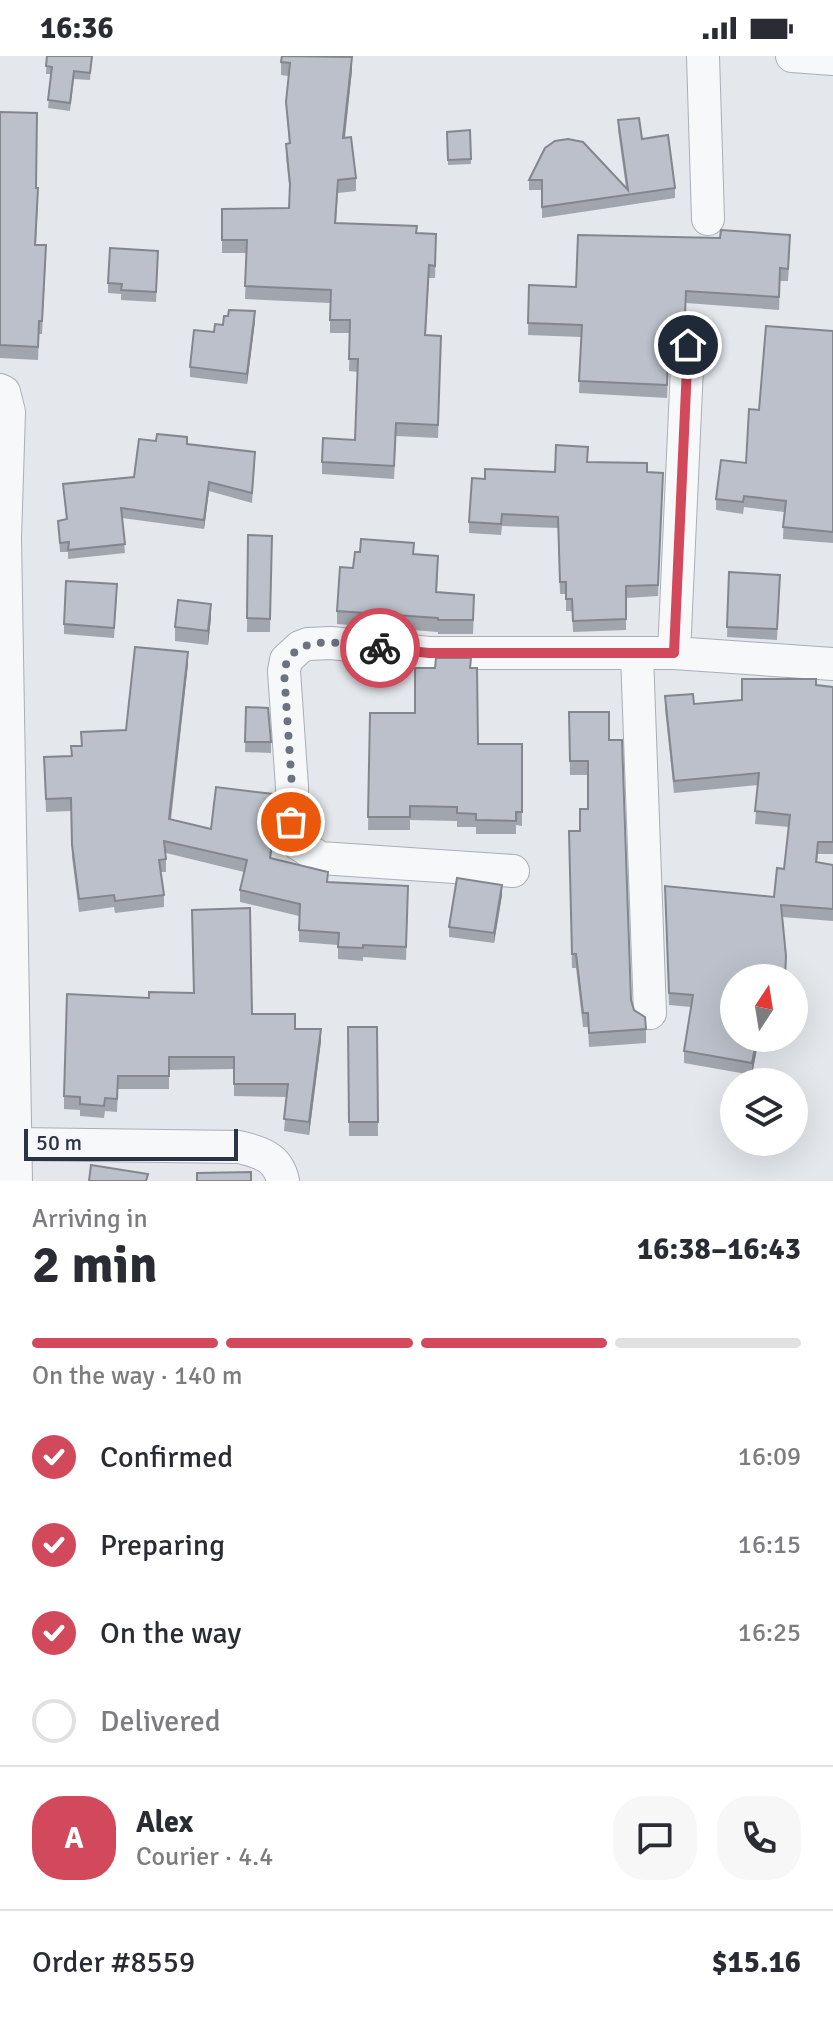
<!DOCTYPE html>
<html lang="en">
<head>
<meta charset="utf-8">
<style>
	:root { --surface:#fff; --page:#f7f7f7; --text:#2b2b33; --muted:#7c7c81; --line:#e1e1e2; --accent:#d1495b }
	body { margin:0; font-family:Signika,sans-serif; background:var(--page); color:var(--text); height:100vh; display:flex; flex-direction:column; font-size:30px; white-space:nowrap }
	* { box-sizing:border-box; margin:0 }
	p { font-size:26px; color:var(--muted) }
	.icon { flex:none; width:44px; height:44px; fill:none; stroke:currentColor; stroke-width:2; stroke-linecap:round; stroke-linejoin:round }
	.map { position:relative; height:1125px; overflow:hidden }
	.details { display:flex; flex-direction:column; background:var(--surface); flex:1 }
	.details>* { flex:none }
	.needle { width:52px; rotate:12deg }
	.tools { position:absolute; left:720px; top:908px; display:grid; gap:16px }
	.tools a { display:grid; place-items:center; width:88px; height:88px; border-radius:50%; background:var(--surface); box-shadow:0 8px 32px #0002; font-size:40px }
	.scale { position:absolute; left:24px; bottom:20px; width:214px; box-sizing:border-box; padding-left:8px; border:4px solid #2b3445; border-top:0; font-size:22px; line-height:28px; white-space:nowrap; color:#2b3445; -webkit-text-stroke:6px #f4f6f9; paint-order:stroke }
	.pin { position:absolute; display:grid; place-items:center; width:68px; height:68px; color:#fff; margin:-34px; border:4px solid #fff; border-radius:50%; box-shadow:0 2px 8px #0007 }
	.courier { position:absolute; display:grid; place-items:center; width:80px; height:80px; margin:-40px; border:6px solid #d1495b; border-radius:50%; background:#fff; color:#222; box-shadow:0 2px 10px #0007 }
	.overview em { font-style:normal; font-weight:700 }
	.overview div { display:flex; flex-direction:column-reverse }
	.overview { display:flex; align-items:center; justify-content:space-between; height:136px; padding:0 32px }
	h1 { font-size:52px; font-weight:700; line-height:60px }
	.bar { display:grid; grid-template-columns:repeat(4,1fr); gap:12px 8px; align-content:center; height:96px; padding:0 32px }
	.bar i { height:10px; border-radius:6px; background:var(--line) }
	.bar .current { background:var(--accent) }
	.bar p { grid-column:span 4 }
	.line { display:flex; align-items:center; gap:20px; padding:0 32px; border-top:2px solid var(--line) }
	.line div { flex:1 }
	.round { display:grid; place-items:center; flex:none; width:84px; height:84px; border-radius:32px; background:var(--page) }
	ol { padding:0 32px; list-style:none }
	li { display:flex; align-items:center; gap:24px; height:88px }
	li p { margin-inline-start:auto }
	li .icon { padding:8px; border-radius:50%; background:var(--accent); color:#fff; stroke-width:4 }
	li:last-child { color:var(--muted) }
	li i { width:44px; height:44px; border:4px solid var(--line); border-radius:50% }
	.status { display:flex; justify-content:space-between; align-items:center; height:56px; padding:0 40px; background:var(--surface); direction:ltr }
	.status svg { height:22px; fill:currentColor }
	.map>svg:first-child { display:block }
</style>
</head>
<body>
<div class="status"><b>16:36</b><svg viewBox="0 0 49 12"><path d="M0 12V9h3v3zM5 12V6h3v6zM10 12V3h3v9zM15 12V0h3v12zM26 1h20v11H26zM47 4h2v5h-2z"/></svg></div>
<div class="map">
<svg width="833" height="1125" viewBox="0 0 833 1125">
	<rect width="100%" height="100%" fill="#e4e7ec"/>
	<g fill="none" stroke-linecap="round" stroke-linejoin="round">
		<g stroke="#a9aeb7" stroke-width="34">
			<path id="minor" d="M703 0 708 163
				M792 0 833 3
				M0 334 4 336 9 356 5 482 16 1125
				M674 597 688 289
				M637 599 650 957
				M513 815 320 802 297 787 292 779V731L284 615 286 604 300 591 308 588 331 587 429 597H674L833 608
				M16 1088 239 1091C260 1096 278 1101 283 1125"/>
		</g>
		<use href="#minor" stroke="#f7f8fa" stroke-width="32"/>
	</g>
	<path fill="#a1a5ae" d="M47 0H92L90 24 74 23 70 55 48 52 51 18H46Z
		M281 6 352 14 345 82 356 122V135L338 137 336 167 416 177 436 191 435 222H429L426 279 441 280 438 382 396 380 394 423 322 418V406L355 384 358 316 349 315 350 277H330V247L245 243 247 197H222V153L289 152 290 137 286 101V88L289 87 286 46 289 20 281 19Z
		M0 56 36 132 38 145 36 189 46 202 42 278H39L38 304 0 302Z
		M618 64 642 83 675 132V142L542 162V134H529V124L545 92 626 132 618 74Z
		M470 74 471 108 448 109 447 76Z
		M790 191 788 225H780L779 254 686 247 685 271 672 278 669 287 667 342 579 337 581 281 528 279 529 229 576 231Z
		M158 206 156 246 121 244V238L108 237V227Z
		M255 265 247 328 190 321V311L214 276 223 269Z
		M833 275V487L783 483 784 456 744 451 743 458 716 454V443L746 407 759 354Z
		M187 389 255 405 252 447 209 435 204 473 122 462 125 497 68 503V496H60L58 465 66 463 63 428 134 421Z
		M588 406 647 416 663 417 658 540 626 542V574L573 576 572 555H566V538H560L558 472 502 470 501 479 469 477V466L485 423 555 416Z
		M248 479 272 480 270 576H247Z
		M414 498 438 513 437 536 474 553 473 578H438V576L337 568V555L353 512Z
		M729 516 780 519 777 584 727 581Z
		M117 538 114 582 64 578V568Z
		M211 562 208 589 175 585V571Z
		M188 608 171 764 211 773 274 782 271 802 328 826 408 842 406 904 363 901V905L338 903V889L299 886V860L240 846V834L244 816 166 797V816H161L164 839V851L115 857 114 851 79 856 72 801 71 755 46 756 44 701 72 700 126 674Z
		M471 612 478 688H522V770L516 769V778H476V771H457V765L410 764V774H368L370 657H415Z
		M816 629 833 631V798H818L817 807 833 809V865L782 861 786 912V922H734L759 982 752 1019 684 1007V995L691 951 669 949 665 830 774 841 784 813 789 771 755 768 758 729 674 737 665 653V640L694 648 742 644Z
		M246 651 271 686V697L245 696Z
		M569 656 609 684 631 944 634 954 646 973V987L589 991 588 971H583L576 912H572L569 775H580L588 753V719H570Z
		M502 839 494 887 449 881V871Z
		M252 958 295 973 321 985 309 1079 284 1075 287 1041 234 1040V1013L169 1014V1033H118L117 1056 105 1055 104 1062 80 1060V1054L64 1053V1040Z
		M348 971H377L378 1080H349Z"/>
	<path fill="#83868d" d="M352 1V14L343 95V82Z
		M686 235 685 271 672 278 669 287 667 342 669 275Z
		M255 255V265L247 328V318Z
		M209 426V435L204 473V464Z
		M211 548V562L208 589V575Z
		M188 596V608L169 775V763Z
		M502 829V839L494 887V877Z
		M321 973V985L309 1079V1066Z
		M757 982H759L752 1019V1007Z"/>
	<path fill="#bbc0ca" stroke="#83868d" stroke-width="2" d="M47 0H92L90 17 74 15 70 47 48 44 52 11 46 10Z
		M282 0 352 1 343 82 351 81 356 122 338 124 335 167 417 170 416 177 436 178 435 210 429 209 425 279 441 280 438 369 396 367 394 410 322 406 323 382 355 384 358 303H349L350 264H330L331 234 245 230 247 184H222V153L289 152 290 128 286 88 290 87 286 46 290 7 281 6Z
		M0 56 37 57 36 132H38L35 189H46L42 265H39L38 291 0 289Z
		M639 62 642 83 668 79 675 132 542 151V124H529L545 92 555 85 568 83 583 86 628 134 618 64Z
		M470 74 471 103 448 104 447 76Z
		M721 174 790 179 788 213 780 212 779 241 686 235 685 258 672 266 669 275 667 329 579 325 582 269 528 267 529 229 576 231 578 179 720 182Z
		M110 192 158 195 156 236 121 234 122 228 108 227Z
		M229 254 255 255 247 318 190 311 194 274 214 276 215 268 223 269 224 260H228Z
		M766 270 833 275V476L783 471 786 445 744 440 743 446 716 443 721 404 746 407 749 353 759 354Z
		M157 378 187 381V388L255 396 252 437 209 426 204 464 121 452 125 488 68 494 69 486 60 487 58 465 67 463 63 428 134 421 139 383 156 385Z
		M556 389 588 391 587 406 647 407V416L663 417 658 529 626 530V563L573 565 572 543H566V526H560L558 461 502 458 501 468 469 466 472 422 485 423V413L555 416Z
		M248 479 272 480 270 563 247 562Z
		M361 483 414 487 413 498 438 500 436 536 474 539 473 564H438V562L337 555 340 511 353 512 355 496H360Z
		M729 516 780 519 777 573 727 571Z
		M66 525 117 528 114 572 64 568Z
		M178 544 211 548 208 575 175 571Z
		M135 591 188 596 169 763 211 773 216 731 273 738 274 770 270 802 328 816 327 826 408 830 406 891 363 889V892L338 891 339 877 299 874 300 848 240 834 247 804 164 785 166 803 159 804 164 839 115 845 114 839 79 843 72 789 71 742 46 743 44 701 72 700 71 690H82L81 676 126 674Z
		M436 602H471L470 612H477L478 688H522V756H516V765L476 764V758L457 757V751L410 750V761H368L370 657H415V612H435Z
		M742 623H816V629L833 631V786H818L816 806 833 809V853L781 849 786 900 785 922H734V982H757L752 1007 684 995 693 939 669 937 665 830 774 841 777 812 784 813 790 759 755 755 759 717 674 725 665 640 693 638 694 648 742 644Z
		M246 651 268 652 271 686H245Z
		M569 656H609V684H622L631 944 634 954 645 961 646 973 589 977 588 957H583L576 898H572L569 775H580V753H588V705H570Z
		M457 822 502 829 494 877 449 871Z
		M250 852 252 958H295V973H321L309 1066 284 1063 288 1028H234V1001H169V1020H118L117 1043 105 1042 104 1050 80 1048V1041L64 1040 67 938 149 942V936L194 937 192 854Z
		M348 971H377L378 1066H349Z
		M91 1109 148 1118 146 1125H89Z
		M251 1116V1125H197V1117Z"/>
	<g fill="none" stroke-linecap="round" stroke-linejoin="round">
		<path stroke="#6c737f" stroke-width="8" stroke-dasharray="0 14.4" d="M291 766 292 731 284 615C293 573 350 589 380 592"/>
		<path stroke="#d1495b" stroke-width="10" d="M380 592 429 597H674L688 289"/>
	</g>
</svg>
<div class="tools">
<a><svg class="needle" viewBox="-14 -14 28 28"><path d="M0-13l5 13h-10z" fill="#e53935"/><path d="M0 13l5-13h-10z" fill="#7c7c81"/></svg></a>
<a><svg class="icon" aria-label="layers" viewBox="0 0 24 24"><path d="M12 4l9 5-9 5-9-5zM3 14l9 5 9-5"/></svg></a>
</div>
<div class="scale">50 m</div>
<div class="pin" style="left:291px;top:766px;background:#ea580c"><svg class="icon" aria-label="bag" viewBox="0 0 24 24"><path d="M5 8h14l-1 12H6zM9 8a3 3 0 0 1 6 0"/></svg></div>
<div class="pin" style="left:688px;top:289px;background:#1f2937"><svg class="icon" aria-label="home" viewBox="0 0 24 24"><path d="M3 11l9-7 9 7M6 9v11h12V9"/></svg></div>
<div class="courier" style="left:380px;top:592px"><svg class="icon" aria-label="bike" viewBox="0 0 24 24"><circle cx="6" cy="16" r="4"/><circle cx="18" cy="16" r="4"/><path d="M6 16l4-8h5l3 8M10 8l3 8H6M13 5h3"/></svg></div>
</div>
<section class="details">
<div class="overview"><div><h1>2 min</h1><p>Arriving in</p></div><em>16:38–16:43</em></div>
<div class="bar"><i class="current"></i><i class="current"></i><i class="current"></i><i></i><p>On the way · 140 m</p></div>
<ol>
<li><svg class="icon" aria-label="check" viewBox="0 0 24 24"><path d="M5 12l5 5 9-10"/></svg>Confirmed<p>16:09</p></li>
<li><svg class="icon" aria-label="check" viewBox="0 0 24 24"><path d="M5 12l5 5 9-10"/></svg>Preparing<p>16:15</p></li>
<li><svg class="icon" aria-label="check" viewBox="0 0 24 24"><path d="M5 12l5 5 9-10"/></svg>On the way<p>16:25</p></li>
<li><i></i>Delivered</li>
</ol>
<div class="line" style="height:144px"><b class="round" style="background:var(--accent);color:#fff">A</b><div><b>Alex</b><p>Courier · 4.4</p></div><a class="round"><svg class="icon" aria-label="chat" viewBox="0 0 24 24"><path d="M4 5h16v11H9l-5 4z"/></svg></a><a class="round"><svg class="icon" aria-label="phone" viewBox="0 0 24 24"><path d="M5 4h4l2 5-3 2q2 4 5 5l2-3 5 2v4C11 20 4 13 5 4z"/></svg></a></div>
<div class="line" style="height:104px"><div>Order #8559</div><b>$15.16</b></div>
</section>
</body>
</html>
